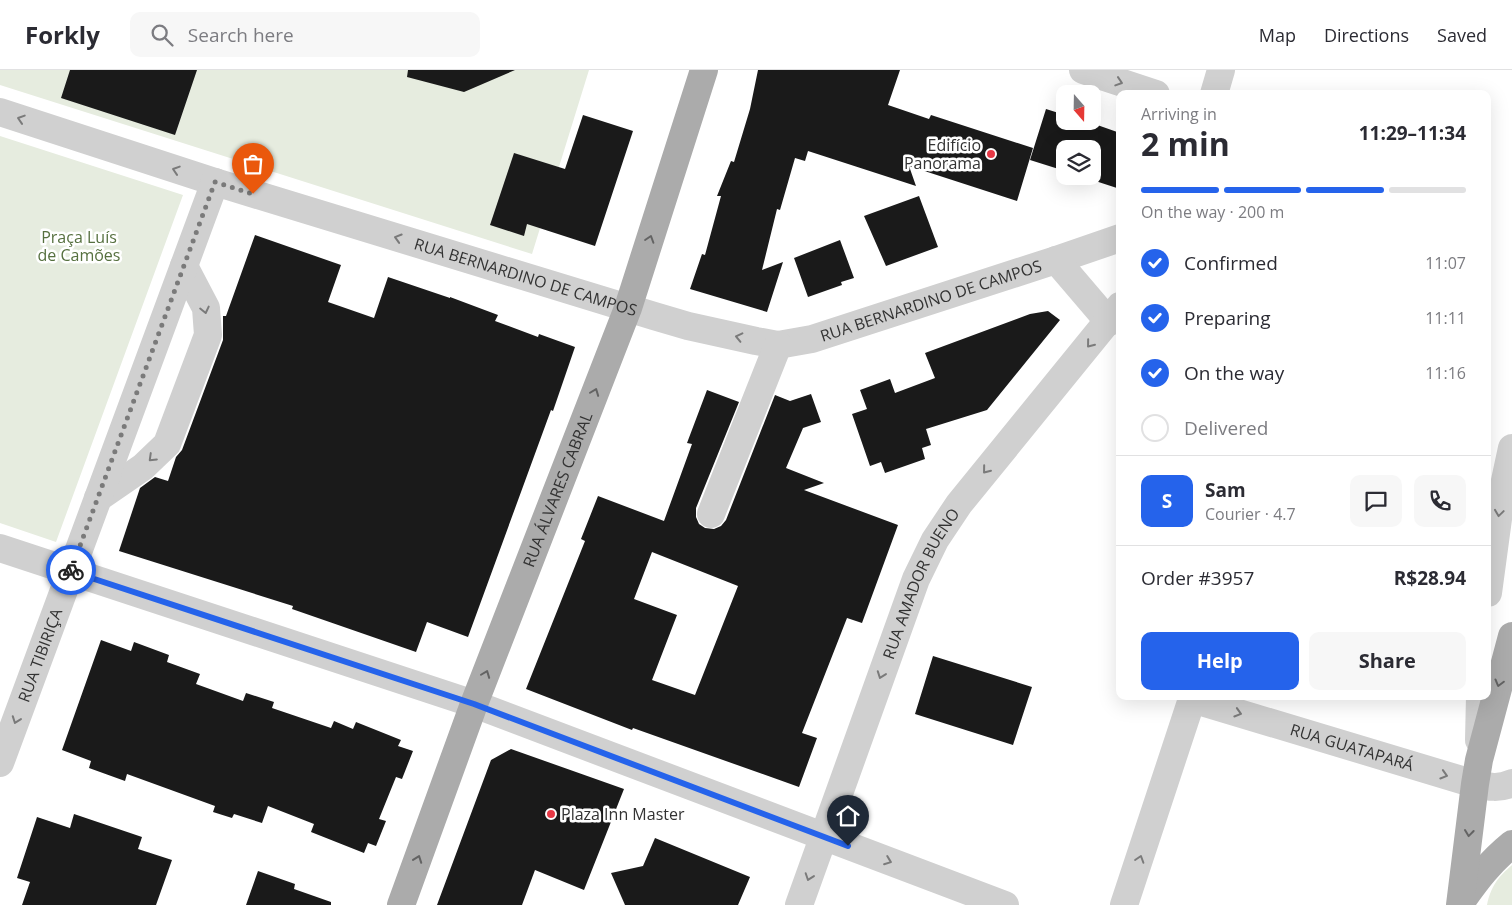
<!DOCTYPE html>
<html lang="en">
<head>
<meta charset="utf-8">
<style>
	:root { --surface:#fff; --page:#f7f7f7; --text:#2b2b33; --muted:#7c7c81; --line:#e1e1e2; --accent:#2563eb }
	body { margin:0; font-family:"Open Sans",sans-serif; background:var(--page); color:var(--text); height:100vh; display:flex; flex-direction:column; font-size:19px; white-space:nowrap }
	* { box-sizing:border-box; margin:0 }
	p { font-size:16px; color:var(--muted) }
	.icon { flex:none; width:28px; height:28px; fill:none; stroke:currentColor; stroke-width:2; stroke-linecap:round; stroke-linejoin:round }
	.map { position:relative; flex:1; overflow:hidden }
	.panel { position:absolute; left:1116px; top:20px; width:375px; height:610px; display:flex; flex-direction:column; background:var(--surface); border-radius:10px; box-shadow:0 5px 20px #0002 }
	.panel>* { flex:none }
	.needle { width:32px; rotate:160deg }
	.tools { position:absolute; left:1056px; top:15px; display:grid; gap:10px }
	.tools a { display:grid; place-items:center; width:45px; height:45px; border-radius:10px; background:var(--surface); box-shadow:0 5px 20px #0002; font-size:25px }
	.pin { position:absolute; display:grid; place-items:center; width:42px; height:42px; color:#fff; margin:-51px -21px; border-radius:50% 50% 50% 0; rotate:-45deg; box-shadow:0 0 5px #0007 }
	.pin .icon { rotate:45deg }
	.courier { position:absolute; display:grid; place-items:center; width:50px; height:50px; margin:-25px; border:4px solid #2563eb; border-radius:50%; background:#fff; color:#222; box-shadow:0 1px 6px #0007 }
	.summary em { font-style:normal; font-weight:700 }
	.summary div { display:flex; flex-direction:column-reverse }
	.summary { display:flex; align-items:center; justify-content:space-between; height:85px; padding:0 25px }
	h1 { font-size:32px; font-weight:700; line-height:38px }
	.bar { display:grid; grid-template-columns:repeat(4,1fr); gap:8px 5px; align-content:center; height:60px; padding:0 25px }
	.bar i { height:6px; border-radius:4px; background:var(--line) }
	.bar .active { background:var(--accent) }
	.bar p { grid-column:span 4 }
	.line { display:flex; align-items:center; gap:12px; padding:0 25px; border-top:1px solid var(--line) }
	.line div { flex:1 }
	.round { display:grid; place-items:center; flex:none; width:52px; height:52px; border-radius:10px; background:var(--page) }
	ol { padding:0 25px; list-style:none }
	li { display:flex; align-items:center; gap:15px; height:55px }
	li p { margin-inline-start:auto }
	li .icon { padding:5px; border-radius:50%; background:var(--accent); color:#fff; stroke-width:4 }
	li:last-child { color:var(--muted) }
	li i { width:28px; height:28px; border:2px solid var(--line); border-radius:50% }
	.cta { display:flex; gap:10px; margin-top:auto; padding:10px 25px }
	.cta a { flex:1; height:58px; border-radius:10px; background:var(--accent); color:#fff; font-size:20px; font-weight:700; line-height:58px; text-align:center }
	.cta a+a { background:var(--page); color:var(--text) }
	header { display:flex; align-items:center; gap:30px; box-sizing:border-box; height:70px; padding:0 25px; background:var(--surface); border-bottom:1px solid var(--line) }
	header strong { font-size:24px }
	nav { display:flex; gap:28px; margin-inline-start:auto; font-size:18px }
	.search { width:350px; height:45px; background:var(--page); display:flex; align-items:center; gap:12px; box-sizing:border-box; padding:0 18px; border-radius:10px; color:var(--muted); font-size:19px }
	.map>svg:first-child { display:block }
</style>
</head>
<body>
<header>
<strong>Forkly</strong>
<div class="search"><svg class="icon" aria-label="search" viewBox="0 0 24 24"><circle cx="10" cy="10" r="6"/><path d="M15 15l6 6"/></svg>Search here</div>
<nav><a>Map</a><a>Directions</a><a>Saved</a></nav>
</header>
<div class="map">
<svg width="1512" height="835" viewBox="0 0 1512 835">
	<rect width="100%" height="100%" fill="#fff"/>
	<path fill="#e6ecdf" d="M0 0H589L532 184 0 15Z
		M0 66 183 125 56 472 0 453Z
		M1512 795V835H1487C1491 816 1498 807 1512 795Z"/>
	<path fill="#1a1a1a" fill-rule="evenodd" d="M70 0H197L175 65 61 28Z
		M408 0H515L464 22 407 7Z
		M758 0H900L888 35 929 49 931 45 1033 78 1017 131 909 96 916 116 808 81 805 91 795 88 780 140 777 139 762 200 783 192 767 242 690 219 702 184 705 185 721 126H717L731 91 734 92 750 39Z
		M1046 39 1065 45V51H1086L1120 63V119L1080 106H1092V79H1065V101L1030 90Z
		M583 45 633 61 595 176 527 154 524 166 490 155 514 83 565 99Z
		M919 126 938 177 886 196 864 146Z
		M255 165 341 195 328 232 374 248 388 207 450 228V227L498 245 495 251 538 267 539 264 575 277 553 341 551 340 468 567 427 552 416 582 292 539 293 536 119 481 140 418 155 407 168 411 176 387 182 380 223 270V246H226Z
		M840 170 854 208 841 212 842 215 808 227 794 188Z
		M1048 241 1060 250 987 340 926 359 931 375 922 378 925 389 885 403 881 392 870 396 852 344 867 339 860 320 890 309 895 323 935 308 925 283 1030 244Z
		M707 320 739 332 696 438V447L699 454 705 458 714 459 721 456 726 450 775 325 790 331 811 324 821 352 803 358 786 398 824 413 804 420 898 455 862 553 847 548 802 663 817 668 799 717 633 658 632 660 526 619 585 471 581 469 598 426 664 451 692 374 687 373ZM652 482 738 516 695 625 652 610 677 545 634 529Z
		M101 570 131 581 134 572 169 585 167 592 200 604 196 614 243 631 246 623 274 632 272 638 331 658 334 651 353 659 356 652 401 670 398 676 413 681 402 709 396 707 379 749 386 751 376 776 368 773 364 783 311 762 314 754 268 736 262 753 234 744 232 748 213 742 215 736 127 704 125 711 89 698 91 691 62 680Z
		M933 586 1032 617 1013 675 915 644Z
		M511 679 624 719 584 820 535 800 522 835H437L491 690Z
		M74 744 142 767 138 779 172 790 156 835H22L30 812 17 808 37 747 70 758Z
		M655 768 750 807 738 835H625L611 803 643 796Z
		M258 801 295 814 294 819 331 832V835H246Z"/>
	<g fill="none" stroke-linecap="round" stroke-linejoin="round">
		<g stroke="#d0d0d0" stroke-width="28">
			<path d="M1083 0 1156 24"/>
			<path d="M1214 24 1221 0"/>
			<path id="s1" d="M0 42 215 112 654 246 688 256 756 271 778 275 812 269 1056 190 1120 168"/>
			<path d="M1056 190 1109 252"/>
			<path d="M98 428 143 397 167 374 208 265 206 238 184 196"/>
			<path d="M711 444 778 275"/>
			<path d="M0 478 474 634 1005 835"/>
			<path d="M1488 523 1500 434 1512 378"/>
			<path d="M1479 670 1480 626"/>
			<path id="s2" d="M0 693 215 112"/>
			<path id="s3" d="M799 835 916 509 935 470 959 434 1120 236"/>
			<path id="s4" d="M1124 835 1192 629 1475 714C1488 717 1500 719 1512 713"/>
		</g>
		<g stroke="#ababab" stroke-width="28">
			<path d="M1461 832C1477 809 1490 792 1512 774"/>
			<path id="s5" d="M401 835 474 634 628 238 704 0"/>
			<path d="M1460 835 1475 714 1479 690 1512 566"/>
		</g>
	</g>
	<defs><path id="oneway-chevron" d="M-2-3.5L2.5 0L-2 3.5" fill="none" stroke-width="1.6" stroke-linecap="round" stroke-linejoin="round" transform="scale(1.25)"/></defs>
	<g stroke="#7a7a7a">
		<use href="#oneway-chevron" transform="translate(1119 12) rotate(18)"/>
		<use href="#oneway-chevron" transform="translate(21 49) rotate(-162)"/>
		<use href="#oneway-chevron" transform="translate(176 100) rotate(-162)"/>
		<use href="#oneway-chevron" transform="translate(398 168) rotate(-163)"/>
		<use href="#oneway-chevron" transform="translate(205 240) rotate(77)"/>
		<use href="#oneway-chevron" transform="translate(739 267) rotate(-167)"/>
		<use href="#oneway-chevron" transform="translate(1090 274) rotate(129)"/>
		<use href="#oneway-chevron" transform="translate(152 388) rotate(136)"/>
		<use href="#oneway-chevron" transform="translate(986 400) rotate(129)"/>
		<use href="#oneway-chevron" transform="translate(1499 443) rotate(98)"/>
		<use href="#oneway-chevron" transform="translate(881 605) rotate(110)"/>
		<use href="#oneway-chevron" transform="translate(1238 643) rotate(17)"/>
		<use href="#oneway-chevron" transform="translate(16 650) rotate(110)"/>
		<use href="#oneway-chevron" transform="translate(1444 705) rotate(17)"/>
		<use href="#oneway-chevron" transform="translate(1140 789) rotate(-72)"/>
		<use href="#oneway-chevron" transform="translate(888 791) rotate(21)"/>
		<use href="#oneway-chevron" transform="translate(809 807) rotate(109)"/>
	</g>
	<g stroke="#636363">
		<use href="#oneway-chevron" transform="translate(650 169) rotate(-72)"/>
		<use href="#oneway-chevron" transform="translate(595 322) rotate(-69)"/>
		<use href="#oneway-chevron" transform="translate(486 604) rotate(-69)"/>
		<use href="#oneway-chevron" transform="translate(1499 613) rotate(105)"/>
		<use href="#oneway-chevron" transform="translate(1469 763) rotate(97)"/>
		<use href="#oneway-chevron" transform="translate(418 789) rotate(-70)"/>
	</g>
	<g fill="none" stroke-linecap="round" stroke-linejoin="round">
		<path stroke="#7a7a7a" stroke-width="5" stroke-dasharray="0 9" d="M71 500 215 112 253 124"/>
		<path stroke="#2563eb" stroke-width="6" d="M71 500 70 501 474 634 848 776"/>
	</g>
	<g fill="#e63946" stroke="#fff" stroke-width="2">
		<circle cx="991" cy="84" r="5"/>
		<circle cx="551" cy="744" r="5"/>
	</g>
	<g text-anchor="middle" stroke-width="5" stroke-linejoin="round" paint-order="stroke">
		<g font-size="16" fill="#333" stroke="#fff" text-anchor="end">
			<text x="981" y="81">Edifício<tspan x="981" dy="18">Panorama</tspan></text>
			<text x="561" y="750" text-anchor="start">Plaza Inn Master</text>
		</g>
		<g font-size="16" fill="#56703f" stroke="#fff">
			<text x="79" y="173">Praça Luís<tspan x="79" dy="18">de Camões</tspan></text>
		</g>
		<g font-size="16" fill="#333" stroke="#fff">
			<text dy="6" stroke="none"><textPath href="#s1" startOffset="551">RUA BERNARDINO DE CAMPOS</textPath></text>
			<text dy="6" stroke="none"><textPath href="#s1" startOffset="972">RUA BERNARDINO DE CAMPOS</textPath></text>
			<text dy="6" stroke="none"><textPath href="#s5" startOffset="444">RUA ÁLVARES CABRAL</textPath></text>
			<text dy="6" stroke="none"><textPath href="#s3" startOffset="344">RUA AMADOR BUENO</textPath></text>
			<text dy="6" stroke="none"><textPath href="#s2" startOffset="115">RUA TIBIRIÇA</textPath></text>
			<text dy="6" stroke="none"><textPath href="#s4" startOffset="384">RUA GUATAPARÁ</textPath></text>
		</g>
	</g>
</svg>
<div class="tools">
<a><svg class="needle" viewBox="-14 -14 28 28"><path d="M0-13l5 13h-10z" fill="#e53935"/><path d="M0 13l5-13h-10z" fill="#7c7c81"/></svg></a>
<a><svg class="icon" aria-label="layers" viewBox="0 0 24 24"><path d="M12 4l9 5-9 5-9-5zM3 14l9 5 9-5"/></svg></a>
</div>
<div class="pin" style="left:253px;top:124px;background:#ea580c"><svg class="icon" aria-label="bag" viewBox="0 0 24 24"><path d="M5 8h14l-1 12H6zM9 8a3 3 0 0 1 6 0"/></svg></div>
<div class="pin" style="left:848px;top:776px;background:#1f2937"><svg class="icon" aria-label="home" viewBox="0 0 24 24"><path d="M3 11l9-7 9 7M6 9v11h12V9"/></svg></div>
<div class="courier" style="left:71px;top:500px"><svg class="icon" aria-label="bike" viewBox="0 0 24 24"><circle cx="6" cy="16" r="4"/><circle cx="18" cy="16" r="4"/><path d="M6 16l4-8h5l3 8M10 8l3 8H6M13 5h3"/></svg></div>
<section class="panel">
<div class="summary"><div><h1>2 min</h1><p>Arriving in</p></div><em>11:29–11:34</em></div>
<div class="bar"><i class="active"></i><i class="active"></i><i class="active"></i><i></i><p>On the way · 200 m</p></div>
<ol>
<li><svg class="icon" aria-label="check" viewBox="0 0 24 24"><path d="M5 12l5 5 9-10"/></svg>Confirmed<p>11:07</p></li>
<li><svg class="icon" aria-label="check" viewBox="0 0 24 24"><path d="M5 12l5 5 9-10"/></svg>Preparing<p>11:11</p></li>
<li><svg class="icon" aria-label="check" viewBox="0 0 24 24"><path d="M5 12l5 5 9-10"/></svg>On the way<p>11:16</p></li>
<li><i></i>Delivered</li>
</ol>
<div class="line" style="height:90px"><b class="round" style="background:var(--accent);color:#fff">S</b><div><b>Sam</b><p>Courier · 4.7</p></div><a class="round"><svg class="icon" aria-label="chat" viewBox="0 0 24 24"><path d="M4 5h16v11H9l-5 4z"/></svg></a><a class="round"><svg class="icon" aria-label="phone" viewBox="0 0 24 24"><path d="M5 4h4l2 5-3 2q2 4 5 5l2-3 5 2v4C11 20 4 13 5 4z"/></svg></a></div>
<div class="line" style="height:65px"><div>Order #3957</div><b>R$28.94</b></div>
<div class="cta"><a>Help</a><a>Share</a></div>
</section>
</div>
</body>
</html>
